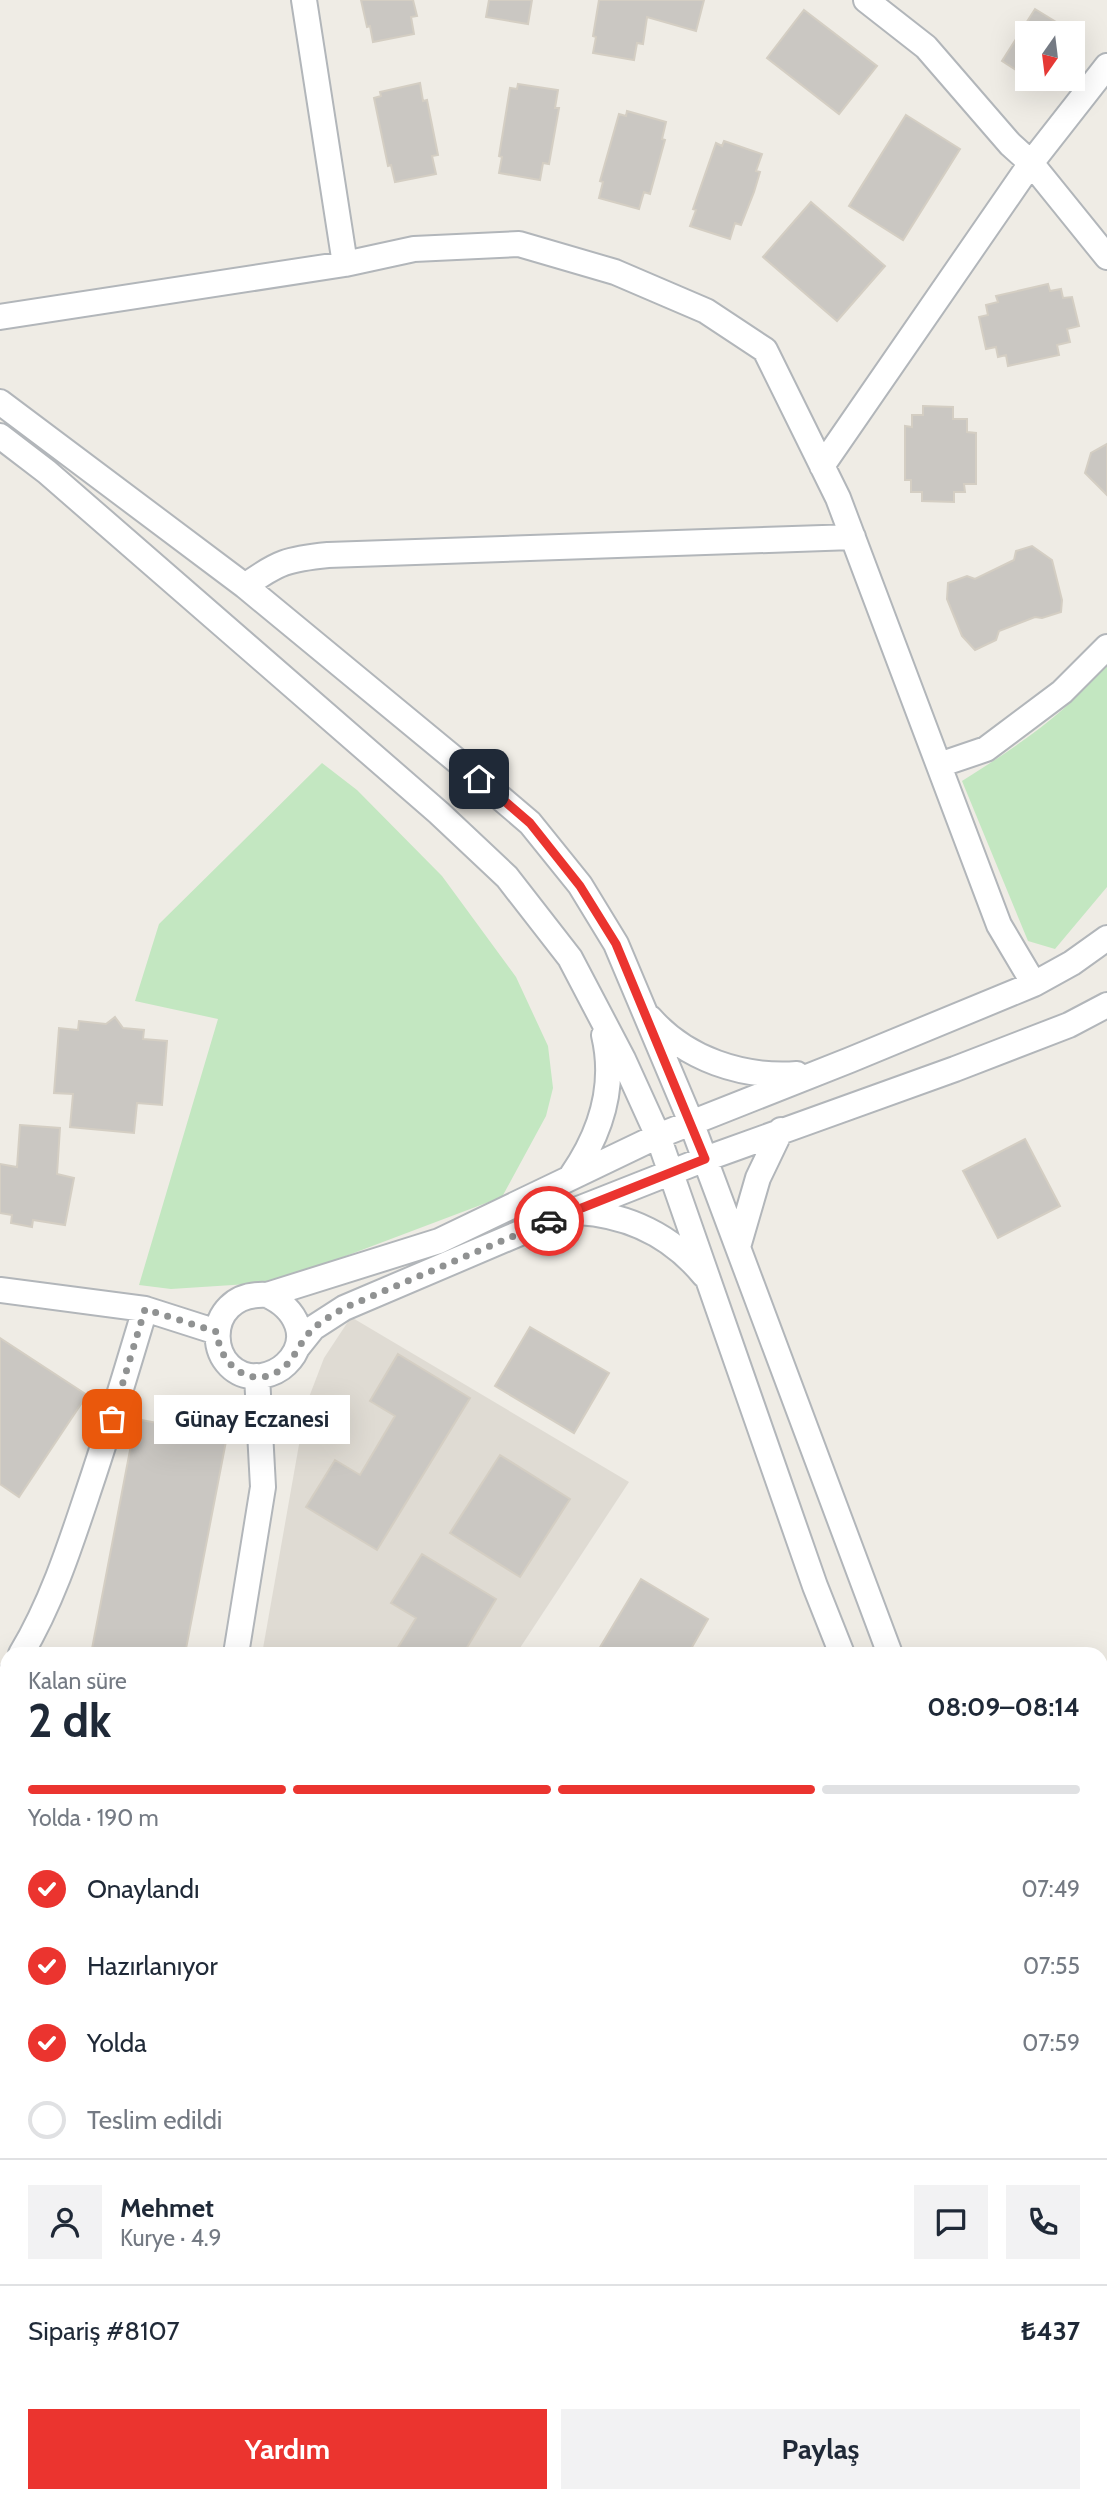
<!DOCTYPE html>
<html lang="tr">
<head>
<meta charset="utf-8">
<style>
	:root { --surface:#fff; --page:#f2f2f3; --text:#1f2937; --muted:#747a83; --line:#e0e1e3; --accent:#eb342f }
	body { margin:0; font-family:Cabin,sans-serif; background:var(--page); color:var(--text); height:100vh; display:flex; flex-direction:column; font-size:26px; white-space:nowrap }
	* { box-sizing:border-box; margin:0 }
	p { font-size:23px; color:var(--muted) }
	.icon { flex:none; width:38px; height:38px; fill:none; stroke:currentColor; stroke-width:2; stroke-linecap:round; stroke-linejoin:round }
	.map { position:relative; flex:1; overflow:hidden }
	.side { position:absolute; left:0px; top:1647px; width:1108px; height:856px; display:flex; flex-direction:column; background:var(--surface); border-radius:21px 21px 0 0; box-shadow:0 7px 28px #0002 }
	.side>* { flex:none }
	.needle { width:46px; rotate:194deg }
	.tools { position:absolute; left:1015px; top:21px; display:grid; gap:14px }
	.tools a { display:grid; place-items:center; width:70px; height:70px; border-radius:0px; background:var(--surface); box-shadow:0 7px 28px #0002; font-size:35px }
	.pin { position:absolute; display:grid; place-items:center; width:60px; height:60px; color:#fff; margin:-30px; border-radius:14px; box-shadow:0 4px 10px #0006 }
	.courier { position:absolute; display:grid; place-items:center; width:70px; height:70px; margin:-35px; border:5px solid #eb342f; border-radius:50%; background:#fff; color:#222; box-shadow:0 2px 9px #0007 }
	.bubble { position:absolute; height:49px; border-radius:0px; background:var(--surface); box-shadow:0 7px 28px #0002; font-size:23px; font-weight:800; line-height:49px; text-align:center }
	.headline em { font-style:normal; font-weight:800 }
	.headline div { display:flex; flex-direction:column-reverse }
	.headline { display:flex; align-items:center; justify-content:space-between; height:119px; padding:0 28px }
	h1 { font-size:46px; font-weight:800; line-height:52px }
	.bar { display:grid; grid-template-columns:repeat(4,1fr); gap:10px 7px; align-content:center; height:84px; padding:0 28px }
	.bar i { height:9px; border-radius:5px; background:var(--line) }
	.bar .on { background:var(--accent) }
	.bar p { grid-column:span 4 }
	.line { display:flex; align-items:center; gap:18px; padding:0 28px; border-top:2px solid var(--line) }
	.line div { flex:1 }
	.round { display:grid; place-items:center; flex:none; width:74px; height:74px; border-radius:0px; background:var(--page) }
	ol { padding:0 28px; list-style:none }
	li { display:flex; align-items:center; gap:21px; height:77px }
	li p { margin-inline-start:auto }
	li .icon { padding:7px; border-radius:50%; background:var(--accent); color:#fff; stroke-width:4 }
	li:last-child { color:var(--muted) }
	li i { width:38px; height:38px; border:4px solid var(--line); border-radius:50% }
	.action { display:flex; gap:14px; margin-top:auto; padding:14px 28px }
	.action a { flex:1; height:80px; border-radius:0px; background:var(--accent); color:#fff; font-size:28px; font-weight:800; line-height:80px; text-align:center }
	.action a+a { background:var(--page); color:var(--text) }
	.map>svg:first-child { display:block }
</style>
</head>
<body>
<div class="map">
<svg width="1107" height="2501" viewBox="0 0 1107 2501">
	<rect width="100%" height="100%" fill="#efece5"/>
	<path fill="#dfdbd3" d="M351 1317 629 1482 516 1654H262L306 1405 324 1358Z"/>
	<path fill="#c3e7c1" d="M1107 664V887L1055 949 1028 941 962 781C1016 747 1066 714 1107 664Z
		M322 763 357 790 442 876 516 977 548 1046 553 1088 546 1116 502 1197 277 1282 171 1289 139 1285 218 1019 135 1001 159 924Z"/>
	<path fill="#cac7c2" stroke="#d4cec3" stroke-width="2" d="M361 0H413L417 16 411 17 414 34 373 42 370 26 367 27Z
		M489 0H532L528 24 486 17Z
		M599 0H704L696 31 647 17 643 44 637 43 634 60 593 53 596 37 593 36Z
		M1035 9 1074 33H1027V77L1002 61Z
		M804 10 877 66 839 114 767 58Z
		M420 83 423 101 427 100 438 155 432 156 436 174 395 182 391 165 388 166 374 98 381 96 380 92Z
		M518 84 558 90 555 108H559L549 164 543 163 540 180 499 173 502 157 499 156 510 88 517 89Z
		M627 111 666 122 662 139 665 140 650 194 644 192 639 209 599 198 603 182 600 181 619 114 626 116Z
		M906 115 960 149 903 240 849 206Z
		M724 141 762 154 756 171 760 172 754 192 741 225 735 223 730 239 690 226 696 210 693 209 716 143 722 146Z
		M811 202 885 266 837 321 763 257Z
		M1048 284 1050 291 1061 289 1063 298 1072 297 1079 326 1067 329 1070 342 1057 345 1059 355 1008 366 1006 355 998 357 996 347 986 349 979 317 988 315 986 305 998 302 996 296Z
		M923 406 953 407V419H967V432L976 433V484H964L965 492H954V502L922 501V492H911V480H905V426L912 427V415H923Z
		M1107 444V495L1085 473 1091 453Z
		M1032 546 1052 560 1062 600 1061 612 1042 618 1035 617 999 631 996 640 975 650 962 636 947 599 948 583 967 576 975 579 1014 560 1016 551Z
		M115 1017 123 1028 144 1030 143 1039 167 1041 162 1105 137 1103 134 1133 70 1127 73 1094 54 1093 59 1028 78 1030 79 1021 106 1024Z
		M20 1125 60 1128 57 1174 74 1178 65 1225 33 1220 32 1227 11 1223 12 1215 0 1213V1164L17 1167Z
		M1025 1139 1060 1206 998 1238 963 1171Z
		M530 1327 609 1373 574 1433 495 1386Z
		M0 1338 87 1395 19 1497 0 1484Z
		M398 1354 470 1398 377 1550 306 1507 335 1460 360 1475 395 1416 370 1401Z
		M136 1419 227 1436 185 1654H91Z
		M500 1455 570 1499 520 1577 450 1533Z
		M422 1554 496 1599 463 1654H394L416 1618 391 1603Z
		M641 1579 708 1619 688 1654H596Z"/>
	<g fill="none" stroke-linecap="round" stroke-linejoin="round">
		<g stroke="#b2b6ba" stroke-width="28">
			<path id="minor" d="M304 0 345 264
				M866 0 926 47 1010 144 1031 163 1107 257
				M0 317 345 264 414 249 519 244 615 272 706 311 765 350 838 498 999 925 1034 984
				M0 402 245 586 462 765 530 823 580 885 616 944 691 1122 890 1654
				M0 436 47 472 439 813 507 877 570 958 623 1059 658 1136 815 1586 842 1654
				M822 466 1031 163 1107 66
				M245 586C278 562 288 559 328 555L853 537
				M939 765 986 749 1062 692 1107 647
				M650 1018C686 1059 742 1078 797 1074
				M572 1175C601 1133 616 1086 604 1035
				M578 1212C628 1215 672 1236 704 1275
				M738 1247 758 1178 781 1130
				M0 1290 145 1309 217 1332
				M267 1295C296 1308 312 1339 286 1364 279 1371 271 1374 262 1376 206 1383 198 1291 267 1295L439 1241 658 1136 850 1060 1034 984 1072 963 1107 938
				M297 1348 313 1328 344 1308 553 1219 705 1159 955 1069 1069 1025 1107 1005
				M21 1654C52 1602 70 1546 89 1489 109 1430 127 1369 145 1309
				M236 1654 263 1487 257 1376
				M0 1687 7 1677
				M0 1835 7 1841
				M0 2101 7 2113
				M0 2146 7 2131
				M1101 2188 1107 2199
				M1101 2281 1107 2291
				M0 2306 7 2308
				M200 2501 205 2496
				M744 2501 747 2496"/>
		</g>
		<use href="#minor" stroke="#fff" stroke-width="24"/>
	</g>
	<g fill="none" stroke-linecap="round" stroke-linejoin="round">
		<path stroke="#909292" stroke-width="7" stroke-dasharray="0 12.6" d="M112 1419 145 1309 217 1332C219 1365 251 1391 282 1369 295 1359 300 1341 312 1330 321 1321 333 1315 344 1308L549 1221"/>
		<path stroke="#eb342f" stroke-width="9" d="M479 779 530 823 580 886 616 944 705 1159 549 1221"/>
	</g>
</svg>
<div class="tools">
<a><svg class="needle" viewBox="-14 -14 28 28"><path d="M0-13l5 13h-10z" fill="#e53935"/><path d="M0 13l5-13h-10z" fill="#747a83"/></svg></a>
</div>
<div class="pin" style="left:112px;top:1419px;background:#ea580c"><svg class="icon" aria-label="bag" viewBox="0 0 24 24"><path d="M5 8h14l-1 12H6zM9 8a3 3 0 0 1 6 0"/></svg></div>
<div class="pin" style="left:479px;top:779px;background:#1f2937"><svg class="icon" aria-label="home" viewBox="0 0 24 24"><path d="M3 11l9-7 9 7M6 9v11h12V9"/></svg></div>
<div class="courier" style="left:549px;top:1221px"><svg class="icon" aria-label="car" viewBox="0 0 24 24"><path d="M5 17H2v-5l4-1 3-4h7l3 4 3 1v5h-3M9 17h6M6 11h13"/><circle cx="7" cy="17" r="2"/><circle cx="17" cy="17" r="2"/></svg></div>
<div class="bubble" style="left:154px;top:1395px;width:196px">Günay Eczanesi</div>
<section class="side">
<div class="headline"><div><h1>2 dk</h1><p>Kalan süre</p></div><em>08:09–08:14</em></div>
<div class="bar"><i class="on"></i><i class="on"></i><i class="on"></i><i></i><p>Yolda · 190 m</p></div>
<ol>
<li><svg class="icon" aria-label="check" viewBox="0 0 24 24"><path d="M5 12l5 5 9-10"/></svg>Onaylandı<p>07:49</p></li>
<li><svg class="icon" aria-label="check" viewBox="0 0 24 24"><path d="M5 12l5 5 9-10"/></svg>Hazırlanıyor<p>07:55</p></li>
<li><svg class="icon" aria-label="check" viewBox="0 0 24 24"><path d="M5 12l5 5 9-10"/></svg>Yolda<p>07:59</p></li>
<li><i></i>Teslim edildi</li>
</ol>
<div class="line" style="height:126px"><a class="round"><svg class="icon" aria-label="person" viewBox="0 0 24 24"><circle cx="12" cy="8" r="4"/><path d="M4 21q1-7 8-7t8 7"/></svg></a><div><b>Mehmet</b><p>Kurye · 4.9</p></div><a class="round"><svg class="icon" aria-label="chat" viewBox="0 0 24 24"><path d="M4 5h16v11H9l-5 4z"/></svg></a><a class="round"><svg class="icon" aria-label="phone" viewBox="0 0 24 24"><path d="M5 4h4l2 5-3 2q2 4 5 5l2-3 5 2v4C11 20 4 13 5 4z"/></svg></a></div>
<div class="line" style="height:91px"><div>Sipariş #8107</div><b>₺437</b></div>
<div class="action"><a>Yardım</a><a>Paylaş</a></div>
</section>
</div>
</body>
</html>
